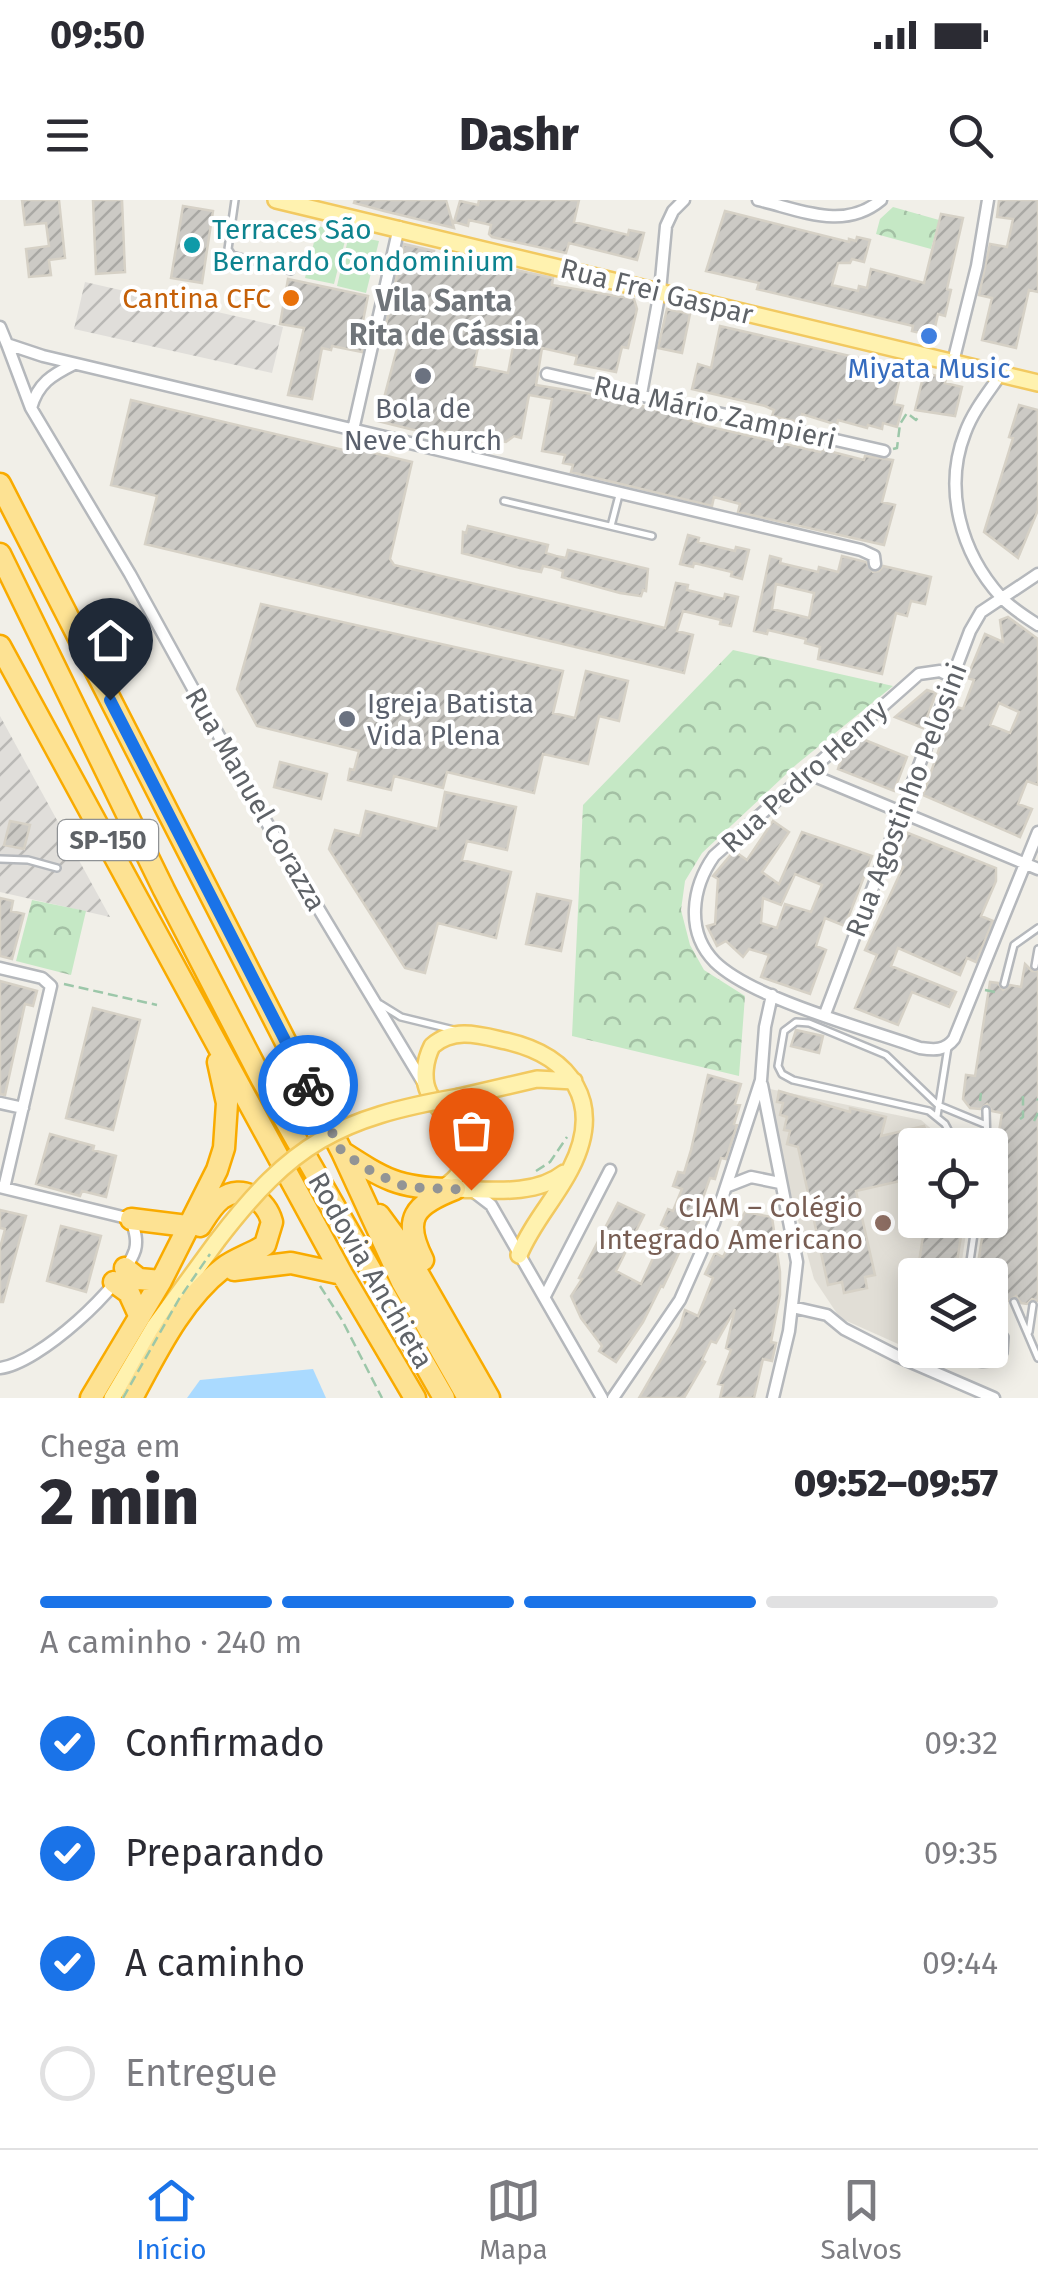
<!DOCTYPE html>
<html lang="pt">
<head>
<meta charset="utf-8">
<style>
	:root { --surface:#fff; --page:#f2f2f3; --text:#2b2b33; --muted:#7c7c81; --line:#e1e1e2; --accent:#1a73e8 }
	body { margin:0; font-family:"Fira Sans",sans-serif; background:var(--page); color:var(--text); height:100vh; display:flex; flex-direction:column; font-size:38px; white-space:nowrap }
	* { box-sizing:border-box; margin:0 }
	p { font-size:32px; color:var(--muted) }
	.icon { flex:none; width:55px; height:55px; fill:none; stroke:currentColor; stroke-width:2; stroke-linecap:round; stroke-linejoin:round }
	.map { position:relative; height:1198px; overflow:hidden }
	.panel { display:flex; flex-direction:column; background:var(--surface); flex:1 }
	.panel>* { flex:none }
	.tools { position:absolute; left:898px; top:928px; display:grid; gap:20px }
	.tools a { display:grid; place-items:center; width:110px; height:110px; border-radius:10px; background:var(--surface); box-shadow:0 5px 25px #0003; font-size:50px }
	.pin { position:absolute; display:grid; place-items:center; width:85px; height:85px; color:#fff; margin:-102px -42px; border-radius:50% 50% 50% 0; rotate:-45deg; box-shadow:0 0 10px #0007 }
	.pin .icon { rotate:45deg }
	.courier { position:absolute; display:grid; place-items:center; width:100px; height:100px; margin:-50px; border:8px solid #1a73e8; border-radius:50%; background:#fff; color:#222; box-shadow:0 2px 12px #0007 }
	.summary em { font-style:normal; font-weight:800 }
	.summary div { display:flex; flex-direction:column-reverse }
	.summary { display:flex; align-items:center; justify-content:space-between; height:170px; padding:0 40px }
	h1 { font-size:65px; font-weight:800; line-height:75px }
	.bar { display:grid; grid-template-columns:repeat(4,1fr); gap:15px 10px; align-content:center; height:120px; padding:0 40px }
	.bar i { height:12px; border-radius:8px; background:var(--line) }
	.bar .on { background:var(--accent) }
	.bar p { grid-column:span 4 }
	ol { padding:0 40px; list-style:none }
	li { display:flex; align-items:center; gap:30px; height:110px }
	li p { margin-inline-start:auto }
	li .icon { padding:10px; border-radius:50%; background:var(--accent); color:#fff; stroke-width:4 }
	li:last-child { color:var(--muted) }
	li i { width:55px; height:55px; border:5px solid var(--line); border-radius:50% }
	.status { display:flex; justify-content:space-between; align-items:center; height:70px; padding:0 50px; background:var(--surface); direction:ltr }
	.status svg { height:28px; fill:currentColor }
	header { display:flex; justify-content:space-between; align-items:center; height:130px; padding:0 40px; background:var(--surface); font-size:45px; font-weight:800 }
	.tab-bar { display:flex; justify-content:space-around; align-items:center; height:140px; border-top:2px solid var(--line); background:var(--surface); font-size:28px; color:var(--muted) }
	.tab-bar a { display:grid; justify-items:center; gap:5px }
	.tab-bar .on { color:var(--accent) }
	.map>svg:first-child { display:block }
</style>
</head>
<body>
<div class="status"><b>09:50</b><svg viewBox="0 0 49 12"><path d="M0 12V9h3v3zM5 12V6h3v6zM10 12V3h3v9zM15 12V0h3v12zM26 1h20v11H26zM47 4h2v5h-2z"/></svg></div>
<header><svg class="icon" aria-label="menu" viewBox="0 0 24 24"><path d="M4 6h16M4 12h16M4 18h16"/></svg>Dashr<svg class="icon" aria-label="search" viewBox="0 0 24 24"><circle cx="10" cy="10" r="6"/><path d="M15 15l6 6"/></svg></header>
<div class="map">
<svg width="1038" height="1198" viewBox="0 0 1038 1198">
	<defs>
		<pattern id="industrial-furrows" width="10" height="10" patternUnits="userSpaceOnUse" patternTransform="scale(2.5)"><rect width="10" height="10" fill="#e0deda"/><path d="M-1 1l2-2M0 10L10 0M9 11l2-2" fill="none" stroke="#b9b8b5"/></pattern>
		<pattern id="forest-crowns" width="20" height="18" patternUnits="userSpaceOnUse" patternTransform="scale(2.5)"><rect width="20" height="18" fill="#c5e8c5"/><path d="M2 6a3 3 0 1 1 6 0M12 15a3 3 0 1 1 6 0" fill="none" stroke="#a3c0a4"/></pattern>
		<pattern id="building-hatch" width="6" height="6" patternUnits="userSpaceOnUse" patternTransform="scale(2.5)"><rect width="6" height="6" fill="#cccac5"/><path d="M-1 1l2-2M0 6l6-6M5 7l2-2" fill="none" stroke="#a9a8a4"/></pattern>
	</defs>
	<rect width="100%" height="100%" fill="#f1efe8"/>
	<path fill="url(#industrial-furrows)" d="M85 82 283 127 272 173 74 129Z
		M0 516 110 717 0 692Z"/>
	<path fill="#e1ded6" d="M770 889 921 920 942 938 945 945H915V1020H967V1026L960 1075H915V1150H942L934 1160 840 1118 814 1079 768 909Z"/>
	<path fill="#c5e8c5" d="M318 26 347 33 334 84 305 78Z
		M349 35 379 41 366 93 337 86Z"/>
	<path fill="url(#forest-crowns)" d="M893 7 939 20 931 49 876 34 880 19Z
		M733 450 893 486 797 564 702 653 685 681 681 710 690 745 704 770 745 796 739 876 572 836 583 605Z
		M32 700 86 711 71 775 16 761Z"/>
	<path fill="#aadaff" d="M313 1169 326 1198H187L200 1180Z"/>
	<path fill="url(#building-hatch)" stroke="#d6d1c6" stroke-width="2.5" fill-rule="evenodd" d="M22 0H59L65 58 49 60 51 75 29 77 26 49 49 46 46 23 25 25Z
		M93 0H122L125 72 96 74Z
		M355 0H446L454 28 384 11 354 3Z
		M479 0H579L574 22 628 35 629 30 644 33 637 60 569 43 566 53 492 37 489 34 491 25 469 20 468 26 454 22 460 1 478 5Z
		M999 0H1038V92L1029 90 1016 148 982 140 992 98 979 95 990 44 1007 47 1013 19 997 17Z
		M183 6 213 11 202 83 171 78Z
		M725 11 849 42V39L856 41 857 37 870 40 864 62 852 59 850 63H838L832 85 858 91 859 86 867 88 871 69 924 83 941 14 963 18 947 89 951 90 945 116 938 114 933 136 912 131 913 126 757 89 759 83 706 71Z
		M404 44 434 51 431 65 455 70 457 57 553 78 552 85 634 99 637 109 628 148 622 147 616 172 575 164 577 156 542 148 536 185 603 196 673 214 702 225 820 252 821 249 864 260 865 256 893 260 882 302 895 305 884 345 738 312 740 304 714 297 712 306 571 272 573 265 563 263 565 255 542 251 552 199 529 195 521 238 514 236 506 242 440 231 438 236 378 221 400 137 384 133ZM481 133 514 141 508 173 474 166Z
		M288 79 368 96 359 141 364 142 362 152 332 146 331 150 322 148 312 199 288 195 304 128 280 124Z
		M667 109 690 114 682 153 658 148Z
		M720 126 902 168 894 204 903 206 897 227 883 223 882 229 868 225 867 228 838 220 837 225 802 214 800 222 784 219 772 216 774 210 765 206 692 189 698 164 711 168Z
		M924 173 946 178 945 183 962 187 955 216 915 210Z
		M131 200 352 252 353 248 412 262 390 359 394 365 665 428 676 383 688 385 687 390 724 399 725 394 738 397 731 426 720 424 721 420 683 411 677 431 693 435 684 473 145 344 157 296 111 285Z
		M1019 205 1038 210V310L1018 358 984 332 1013 238 1009 237Z
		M468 326 548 345 546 353 556 356 566 358 568 350 648 369 646 391 643 390 641 396 620 393 562 377 563 371 553 368 543 366 541 372 520 368 462 353 463 332 466 333Z
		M688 335 699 338 698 342 735 351 736 347 749 350 742 379 731 376 732 372 694 363 693 367 680 364Z
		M770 356 781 359 780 363 818 372 819 367 838 372 842 356 866 362 873 372 879 371 883 366 931 377 925 404 911 401 907 416 896 413 882 474 818 459 820 447 805 443 806 439 768 430 767 434 754 431ZM776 384 814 393 809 418 772 409Z
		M261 404 563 471 553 513 575 518 586 471 628 481 619 521 599 516 588 564 543 554 534 593 447 572 443 588 394 576 391 590 348 580 350 569 354 570 359 551 257 526 237 489Z
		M1008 417 1038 439V585L1027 581 1018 604 1032 609 1020 637 923 595 954 506 963 509 974 480 967 478 985 434 1003 442 1000 420ZM999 503 1019 512 1010 533 990 525Z
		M927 490 936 493 923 528 895 517Z
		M860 538 907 557 894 591 838 569 841 560 838 558Z
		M280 562 327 574 321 599 274 587Z
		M445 592 516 607 507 650 467 641 462 660 511 672 496 738 438 723 425 773 405 768 329 649 335 630 360 636 366 611 438 629Z
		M10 621 30 625 24 649 4 645Z
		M773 621 789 632 762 672 779 684 802 632 872 656 845 726 825 718 816 746 826 750 810 794 761 777 769 755 749 749 743 757 726 741 717 746 707 726 715 724 718 679 713 676 734 651 747 660ZM795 674 822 685 811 712 785 704 777 728 761 723 763 698 781 705Z
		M908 633 996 668V681L981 716 993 721 976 762 967 758 960 775 898 748 891 766 956 792 949 807 912 792 898 825 855 808 877 755 865 750 903 667 895 664Z
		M537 694 571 701 561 751 526 744Z
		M0 698 13 701 11 711 24 714 12 759 0 756Z
		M1025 764 1032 771H1038V1101L1032 1099 1027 1104 1021 1103 1016 1096 1008 1101 990 1098V1075H976L985 1020H990V987L1002 913 992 911 987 904 980 909 970 908 963 899 966 875 975 876 990 782 998 783 1003 790 1010 785 1021 787Z
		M0 781 37 791 33 806 25 804 5 895 0 894Z
		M93 808 140 820 113 930 66 918Z
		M796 830 823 836 819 853 791 846Z
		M708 875 741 884 735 904 740 905 734 924 737 925 726 959 721 958 715 979 710 978 695 1020 699 1022 693 1039 687 1036 663 1087 661 1086 643 1122 616 1162 599 1151 602 1146 581 1118 571 1096 582 1079 579 1078 618 1003 644 1015 616 1071 641 1084 667 1028 661 1025 668 1009 673 1011 682 989 673 986 678 972 684 973 691 950Z
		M779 891 850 912V908L886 917 881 936 924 926 926 931 932 930 936 945H915V1034L910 1035 900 981 856 991 875 1075 865 1077 867 1088 844 1093 842 1082 828 1085 798 947 787 944 790 931 784 930 787 917 780 915 783 903 777 902Z
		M50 934 94 946 93 950 116 956 106 997 82 991 80 996 36 984Z
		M0 1010 26 1016 3 1102H0V1048L5 1029 0 1028Z
		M745 1012 772 1017 780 1072V1095L771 1142 776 1143 772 1161 763 1159 754 1198H720L723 1185 718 1184 731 1150 726 1148 735 1109 716 1143 711 1141 702 1160 705 1162 684 1198H639L680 1127 685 1110 698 1116 713 1078 705 1074 715 1053 723 1057Z
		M61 1026 101 1036 86 1092 47 1081Z
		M924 1030 961 1036 955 1075H917Z"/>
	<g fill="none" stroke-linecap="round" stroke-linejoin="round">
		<g stroke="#b5b8bc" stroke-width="10">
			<path id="lane" d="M235 0 228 49 232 55 291 71
				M504 301 652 336
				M611 326 619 295
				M0 659 28 660 57 668
				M1035 766 1038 749
				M1004 784 1014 745 1038 728
				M380 804 401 817 454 830
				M986 910 987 945
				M937 916 948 847
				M956 945 945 924 929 911 793 880 782 874 778 866 784 831 796 822 809 823 886 855 938 905 984 924
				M968 1075 976 1020
				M1014 1102 1038 1158
				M1029 1132 1033 1105
				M961 1150C972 1167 991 1168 1004 1153L1005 1137 990 1114"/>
		</g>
		<g stroke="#b5b8bc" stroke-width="15">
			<path id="street" d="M758 0C801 10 844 31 881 0
				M0 127 7 144 43 156 861 350 874 356 875 364
				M7 144 31 208
				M953 162 977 66 988 0
				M74 164C52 175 38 183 31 208L130 374 264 618 424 884
				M547 174 884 251
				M1001 174C988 193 973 211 965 233 943 289 961 353 1001 397 1011 408 1026 417 1038 425
				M641 194 660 91 666 26 673 11 684 0
				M353 230 399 27
				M952 477 940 471 919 474 714 656C692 687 685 732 715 762 753 799 867 829 920 848 934 850 945 851 954 839L1038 632
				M807 573 1038 669
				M0 768 42 778 51 786 4 988
				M825 814 970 431 981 412 1038 374
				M762 885 797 1062 789 1131 773 1198
				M0 903 23 908
				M728 986 751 977 780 983
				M0 987 131 1019C134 1029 138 1039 135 1050 123 1087 38 1164 0 1168
				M474 992 491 1005 602 1198
				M545 1096 610 970
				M792 1107 827 1115 844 1129 897 1156 994 1198
				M613 1198 680 1100 714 1023 761 880 765 827 772 795"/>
		</g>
		<g stroke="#f2c960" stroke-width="20">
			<path id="primary" d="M276 0 1038 183
				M459 897 537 879 574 881
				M441 989C491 960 446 924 429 893 422 879 425 860 432 846 454 827 479 835 506 841 572 856 604 903 571 968 556 998 532 1023 519 1055
				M455 989C491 990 535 996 564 973
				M112 1198 154 1127 217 1041"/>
		</g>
		<g stroke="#f9ab00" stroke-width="25">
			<path id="highway" d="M0 284 342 952 402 1082 468 1198
				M0 354 164 690 261 878 444 1198
				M0 446 342 1074 415 1198
				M342 952C384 979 398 988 448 989
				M379 1015 404 1049 489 1198
				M131 1019 187 1026
				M423 1060C402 1018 414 1005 455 989
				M125 1068 139 1079 161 1081
				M234 1070 291 1063 342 1074
				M114 1082 129 1093 139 1115
				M91 1198 161 1081 217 970 224 948 227 903 218 862
				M132 1198C157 1152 181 1101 223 1068 236 1058 252 1054 265 1045L272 1022C266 1000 243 983 221 999 212 1006 206 1017 200 1026"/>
		</g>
		<path stroke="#9cc7a9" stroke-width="2.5" stroke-dasharray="10 5" stroke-linecap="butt" d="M893 249 897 248 900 224 907 213 916 220 920 215
			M64 784 157 805
			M985 790 995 792
			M1037 899 1038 900
			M980 901 981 893
			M1020 919 1023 917V896
			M1034 921 1038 913
			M536 971 550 962 567 937
			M320 1086 342 1120 382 1198"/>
		<use href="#lane" stroke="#fff" stroke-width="5"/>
		<use href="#street" stroke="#fff" stroke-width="10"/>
		<use href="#primary" stroke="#fff2af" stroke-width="15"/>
		<use href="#highway" stroke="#fde293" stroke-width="20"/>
		<g stroke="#f2c960" stroke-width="20" stroke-linecap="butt">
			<path id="primary-bridge" d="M217 1041C292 943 338 918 459 897"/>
		</g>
		<path stroke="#9cc7a9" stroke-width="2.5" stroke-dasharray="10 5" stroke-linecap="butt" d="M123 1198 179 1099 210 1054"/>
		<use href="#primary-bridge" stroke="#fff2af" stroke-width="15"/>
	</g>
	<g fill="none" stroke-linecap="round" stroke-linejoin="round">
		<path stroke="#929495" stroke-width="10" stroke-dasharray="0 18" d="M308 885 342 952 374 973 406 987 471 990"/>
		<path stroke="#1a73e8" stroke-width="12" d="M110 500 308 885"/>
	</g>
	<circle fill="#0f9aa8" stroke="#fff" stroke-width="4" cx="192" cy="45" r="10"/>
	<circle fill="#e8710a" stroke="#fff" stroke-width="4" cx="291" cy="98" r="10"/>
	<circle fill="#3f7fe0" stroke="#fff" stroke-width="4" cx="929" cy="136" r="10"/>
	<g fill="#6b7280" stroke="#fff" stroke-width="4">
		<circle cx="423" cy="176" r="10"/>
		<circle cx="347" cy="519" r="10"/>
	</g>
	<circle fill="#8d6e63" stroke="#fff" stroke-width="4" cx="883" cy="1023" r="10"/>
	<g text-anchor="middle" stroke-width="8" stroke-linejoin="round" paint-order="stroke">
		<rect fill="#fff" stroke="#8f9295" stroke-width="2.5" x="58" y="620" width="100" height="40" rx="8"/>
		<g font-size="25" font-weight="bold" fill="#5f6368">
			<text x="108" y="649">SP-150</text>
		</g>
		<g font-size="28" fill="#0d838f" stroke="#fff" text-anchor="start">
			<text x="212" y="39">Terraces São<tspan x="212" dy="32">Bernardo Condominium</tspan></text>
		</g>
		<g font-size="28" fill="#5f6368" stroke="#fff">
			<text transform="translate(657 91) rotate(14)" y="10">Rua Frei Gaspar</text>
			<text transform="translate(715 212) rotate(13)" y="10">Rua Mário Zampieri</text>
			<text transform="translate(804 576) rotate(-42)" y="10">Rua Pedro Henry</text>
			<text transform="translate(256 599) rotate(60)" y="10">Rua Manuel Corazza</text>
			<text transform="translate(906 600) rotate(-69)" y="10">Rua Agostinho Pelosini</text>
			<text transform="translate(371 1070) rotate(60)" y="10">Rodovia Anchieta</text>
		</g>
		<g font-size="28" fill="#c56008" stroke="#fff" text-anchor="end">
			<text x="271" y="108">Cantina CFC</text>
		</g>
		<g font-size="28" fill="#366cbe" stroke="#fff">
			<text x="929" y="178">Miyata Music</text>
		</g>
		<g font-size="28" fill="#5b616d" stroke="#fff">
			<text x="423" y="218">Bola de<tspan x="423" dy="32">Neve Church</tspan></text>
			<text x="367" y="513" text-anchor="start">Igreja Batista<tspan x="367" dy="32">Vida Plena</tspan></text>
		</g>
		<g font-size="28" fill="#785e54" stroke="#fff" text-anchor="end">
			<text x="863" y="1017">CIAM – Colégio<tspan x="863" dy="32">Integrado Americano</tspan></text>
		</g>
		<g font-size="30" font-weight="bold" fill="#70757a" stroke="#fff">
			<text x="444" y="111">Vila Santa<tspan x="444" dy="34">Rita de Cássia</tspan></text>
		</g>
	</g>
</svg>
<div class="tools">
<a><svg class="icon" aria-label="locate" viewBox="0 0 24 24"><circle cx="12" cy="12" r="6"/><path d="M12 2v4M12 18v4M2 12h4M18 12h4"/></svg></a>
<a><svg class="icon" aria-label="layers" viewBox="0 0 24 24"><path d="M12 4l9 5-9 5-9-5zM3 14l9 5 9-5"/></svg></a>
</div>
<div class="pin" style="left:471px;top:990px;background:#ea580c"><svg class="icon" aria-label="bag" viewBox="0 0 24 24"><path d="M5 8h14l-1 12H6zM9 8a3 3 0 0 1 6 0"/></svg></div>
<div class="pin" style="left:110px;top:500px;background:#1f2937"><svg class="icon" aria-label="home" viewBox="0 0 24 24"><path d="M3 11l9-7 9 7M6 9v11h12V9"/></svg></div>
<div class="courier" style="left:308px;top:885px"><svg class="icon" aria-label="bike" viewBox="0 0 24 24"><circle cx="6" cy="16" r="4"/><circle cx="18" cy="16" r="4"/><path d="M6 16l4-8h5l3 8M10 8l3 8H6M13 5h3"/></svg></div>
</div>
<section class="panel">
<div class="summary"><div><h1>2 min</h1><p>Chega em</p></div><em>09:52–09:57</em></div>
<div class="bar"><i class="on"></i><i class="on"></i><i class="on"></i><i></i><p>A caminho · 240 m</p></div>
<ol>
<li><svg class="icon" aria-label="check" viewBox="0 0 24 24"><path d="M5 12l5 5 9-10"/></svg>Confirmado<p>09:32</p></li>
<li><svg class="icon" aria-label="check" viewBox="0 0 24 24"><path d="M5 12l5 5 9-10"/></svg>Preparando<p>09:35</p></li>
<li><svg class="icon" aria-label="check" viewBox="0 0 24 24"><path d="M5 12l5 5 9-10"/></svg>A caminho<p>09:44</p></li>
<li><i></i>Entregue</li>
</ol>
</section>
<nav class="tab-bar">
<a class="on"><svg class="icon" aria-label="home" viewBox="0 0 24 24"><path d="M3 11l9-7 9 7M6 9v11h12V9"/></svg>Início</a>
<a><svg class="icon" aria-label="map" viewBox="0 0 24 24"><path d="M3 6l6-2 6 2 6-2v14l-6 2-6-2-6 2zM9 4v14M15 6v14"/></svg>Mapa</a>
<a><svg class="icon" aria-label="saved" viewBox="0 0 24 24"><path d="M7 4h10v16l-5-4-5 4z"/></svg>Salvos</a>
</nav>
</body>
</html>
